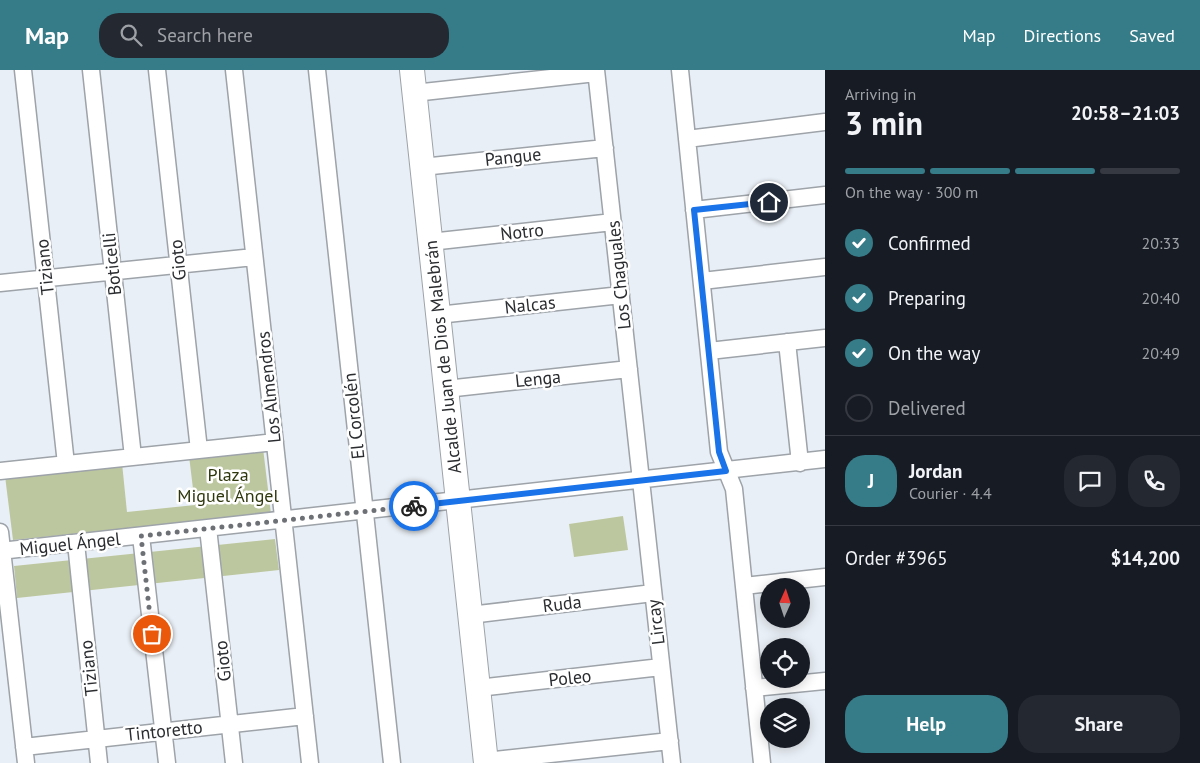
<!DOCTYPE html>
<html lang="en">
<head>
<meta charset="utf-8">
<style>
	:root { --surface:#171b24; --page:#242831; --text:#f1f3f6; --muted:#9ea1a6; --line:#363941; --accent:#357b88 }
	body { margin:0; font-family:"PT Sans",sans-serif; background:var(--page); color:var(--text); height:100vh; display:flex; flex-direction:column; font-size:19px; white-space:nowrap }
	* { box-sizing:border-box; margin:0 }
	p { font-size:16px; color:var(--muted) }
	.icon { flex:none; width:28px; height:28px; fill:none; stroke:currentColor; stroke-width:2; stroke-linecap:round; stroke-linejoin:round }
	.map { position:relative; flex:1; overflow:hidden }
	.sheet { display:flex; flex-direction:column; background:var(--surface); width:375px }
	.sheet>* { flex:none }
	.needle { width:32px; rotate:3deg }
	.tools { position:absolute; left:760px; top:508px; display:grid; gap:10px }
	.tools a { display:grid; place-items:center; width:50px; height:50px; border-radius:50%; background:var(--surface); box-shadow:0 2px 12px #0003; font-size:25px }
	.pin { position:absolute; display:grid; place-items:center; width:42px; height:42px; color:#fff; margin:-21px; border:2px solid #fff; border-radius:50%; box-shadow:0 1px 5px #0007 }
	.courier { position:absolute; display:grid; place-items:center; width:50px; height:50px; margin:-25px; border:4px solid #1a73e8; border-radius:50%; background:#fff; color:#222; box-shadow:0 1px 6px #0007 }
	.head em { font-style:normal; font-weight:700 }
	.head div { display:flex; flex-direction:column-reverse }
	.head { display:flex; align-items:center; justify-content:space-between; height:85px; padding:0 20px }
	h1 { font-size:32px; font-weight:700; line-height:38px }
	.bar { display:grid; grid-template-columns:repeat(4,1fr); gap:8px 5px; align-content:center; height:60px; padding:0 20px }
	.bar i { height:6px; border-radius:4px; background:var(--line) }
	.bar .selected { background:var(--accent) }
	.bar p { grid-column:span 4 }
	.line { display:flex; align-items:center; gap:12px; padding:0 20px; border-top:1px solid var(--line) }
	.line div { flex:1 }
	.round { display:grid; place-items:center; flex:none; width:52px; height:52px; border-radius:20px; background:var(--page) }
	ol { padding:0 20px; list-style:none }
	li { display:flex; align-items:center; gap:15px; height:55px }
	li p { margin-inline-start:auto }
	li .icon { padding:5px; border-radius:50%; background:var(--accent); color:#fff; stroke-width:4 }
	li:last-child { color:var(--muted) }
	li i { width:28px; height:28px; border:2px solid var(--line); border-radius:50% }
	.cta { display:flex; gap:10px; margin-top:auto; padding:10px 20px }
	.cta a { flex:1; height:58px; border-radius:20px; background:var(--accent); color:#fff; font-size:20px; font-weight:700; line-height:58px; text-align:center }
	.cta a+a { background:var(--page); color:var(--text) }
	header { display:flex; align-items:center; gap:30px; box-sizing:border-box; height:70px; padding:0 25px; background:var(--accent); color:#fff }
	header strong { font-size:24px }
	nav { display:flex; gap:28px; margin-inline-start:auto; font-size:18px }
	.search { width:350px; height:45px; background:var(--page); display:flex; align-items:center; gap:12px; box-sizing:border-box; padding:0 18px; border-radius:20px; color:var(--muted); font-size:19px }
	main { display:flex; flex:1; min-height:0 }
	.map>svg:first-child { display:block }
</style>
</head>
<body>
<header>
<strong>Map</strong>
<div class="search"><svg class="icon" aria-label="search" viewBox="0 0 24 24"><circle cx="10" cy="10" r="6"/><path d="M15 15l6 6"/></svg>Search here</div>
<nav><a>Map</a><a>Directions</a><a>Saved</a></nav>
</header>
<main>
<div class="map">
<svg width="825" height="693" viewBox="0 0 825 693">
	<rect width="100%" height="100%" fill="#e9eff6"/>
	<path fill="#bdc79f" d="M263 378 271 444 13 470 5 406 122 393 127 442 195 435 189 386Z
		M623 446 628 480 574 487 569 454Z
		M275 469 279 500 17 528 14 496Z"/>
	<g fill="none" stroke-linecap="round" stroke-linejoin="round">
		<g stroke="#9da3a9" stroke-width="19">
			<path id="street" d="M23 0 66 394
				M91 0 133 387
				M157 0 199 380
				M234 0 310 693
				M317 0 392 693
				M596 0 672 693
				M680 0 719 382 734 419 762 693
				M414 23 596 3
				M687 69 825 52
				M422 97 605 78
				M694 140 825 125
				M430 172 613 152
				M702 211 825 197
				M0 213 254 187
				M438 245 621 225
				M787 272 800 393
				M709 281 825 268
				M446 319 629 299
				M0 401 275 372
				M208 458 234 693
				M0 462 26 693
				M141 466 167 693
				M76 473 99 693
				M0 481 825 389
				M744 516 825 507
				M470 545 653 523
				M478 618 661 597
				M754 618 825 611
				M24 677 305 646
				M486 691 670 671"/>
		</g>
		<g stroke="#9da3a9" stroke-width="26">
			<path id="secondary" d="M412 0 486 693"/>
		</g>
		<use href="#street" stroke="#fff" stroke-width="16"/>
		<use href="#secondary" stroke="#fff" stroke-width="24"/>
	</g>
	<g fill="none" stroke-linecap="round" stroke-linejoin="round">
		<path stroke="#6d7075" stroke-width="5" stroke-dasharray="0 9" d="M152 564 141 466 414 436"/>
		<path stroke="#1a73e8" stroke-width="6" d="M414 436 726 401 719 382 694 140 769 132"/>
	</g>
	<g text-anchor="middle" stroke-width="5" stroke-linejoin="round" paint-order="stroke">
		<g font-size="18" fill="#2a2c2f" stroke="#fff">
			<text transform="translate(513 87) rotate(-6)" y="6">Pangue</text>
			<text transform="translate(522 162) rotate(-6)" y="6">Notro</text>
			<text transform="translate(178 190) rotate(-96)" y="6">Gioto</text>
			<text transform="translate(112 194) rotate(-96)" y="6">Boticelli</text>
			<text transform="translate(45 197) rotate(-96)" y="6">Tiziano</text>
			<text transform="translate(619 205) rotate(-96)" y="6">Los Chaguales</text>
			<text transform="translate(530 235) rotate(-6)" y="6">Nalcas</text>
			<text transform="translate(443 287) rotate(-96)" y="6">Alcalde Juan de Dios Malebrán</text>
			<text transform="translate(538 309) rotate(-6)" y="6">Lenga</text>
			<text transform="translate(269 317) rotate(-96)" y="6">Los Almendros</text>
			<text transform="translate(354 346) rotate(-96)" y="6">El Corcolén</text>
			<text transform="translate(70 474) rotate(-6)" y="6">Miguel Ángel</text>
			<text transform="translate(562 534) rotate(-7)" y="6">Ruda</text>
			<text transform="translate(656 552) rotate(-97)" y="6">Lircay</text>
			<text transform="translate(223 591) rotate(-96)" y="6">Gioto</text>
			<text transform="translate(89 598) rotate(-96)" y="6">Tiziano</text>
			<text transform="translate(570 608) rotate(-6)" y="6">Poleo</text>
			<text transform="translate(164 661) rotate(-6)" y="6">Tintoretto</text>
		</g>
		<g font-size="18" fill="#2f370d" stroke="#fff">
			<text x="228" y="411">Plaza<tspan x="228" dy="21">Miguel Ángel</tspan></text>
		</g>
	</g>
</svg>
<div class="tools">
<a><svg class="needle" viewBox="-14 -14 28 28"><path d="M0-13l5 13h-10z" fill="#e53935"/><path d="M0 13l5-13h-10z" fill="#9ea1a6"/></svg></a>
<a><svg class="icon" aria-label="locate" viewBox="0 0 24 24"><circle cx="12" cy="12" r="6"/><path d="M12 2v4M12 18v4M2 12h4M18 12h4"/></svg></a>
<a><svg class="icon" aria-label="layers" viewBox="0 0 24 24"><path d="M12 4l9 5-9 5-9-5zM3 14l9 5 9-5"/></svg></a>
</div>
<div class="pin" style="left:152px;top:564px;background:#ea580c"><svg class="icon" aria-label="bag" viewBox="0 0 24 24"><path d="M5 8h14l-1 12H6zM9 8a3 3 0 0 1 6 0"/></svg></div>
<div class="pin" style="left:769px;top:132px;background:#1f2937"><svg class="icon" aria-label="home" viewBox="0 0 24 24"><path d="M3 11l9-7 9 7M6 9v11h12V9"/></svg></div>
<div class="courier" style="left:414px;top:436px"><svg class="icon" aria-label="bike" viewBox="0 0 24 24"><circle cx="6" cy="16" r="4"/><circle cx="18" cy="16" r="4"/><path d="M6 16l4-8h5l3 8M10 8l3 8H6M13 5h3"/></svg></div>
</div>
<section class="sheet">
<div class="head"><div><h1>3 min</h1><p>Arriving in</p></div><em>20:58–21:03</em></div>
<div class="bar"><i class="selected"></i><i class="selected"></i><i class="selected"></i><i></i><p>On the way · 300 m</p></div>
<ol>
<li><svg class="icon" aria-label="check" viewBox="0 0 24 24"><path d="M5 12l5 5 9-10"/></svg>Confirmed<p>20:33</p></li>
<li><svg class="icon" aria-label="check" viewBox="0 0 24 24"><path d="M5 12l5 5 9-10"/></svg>Preparing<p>20:40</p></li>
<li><svg class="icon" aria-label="check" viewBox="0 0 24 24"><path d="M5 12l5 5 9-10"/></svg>On the way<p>20:49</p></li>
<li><i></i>Delivered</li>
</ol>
<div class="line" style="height:90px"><b class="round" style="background:var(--accent);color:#fff">J</b><div><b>Jordan</b><p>Courier · 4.4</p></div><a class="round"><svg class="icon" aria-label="chat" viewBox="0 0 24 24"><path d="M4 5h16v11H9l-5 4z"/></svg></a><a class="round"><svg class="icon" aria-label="phone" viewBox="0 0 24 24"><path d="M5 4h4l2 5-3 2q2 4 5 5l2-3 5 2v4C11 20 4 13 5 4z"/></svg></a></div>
<div class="line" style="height:65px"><div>Order #3965</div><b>$14,200</b></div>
<div class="cta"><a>Help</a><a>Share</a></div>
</section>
</main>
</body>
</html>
